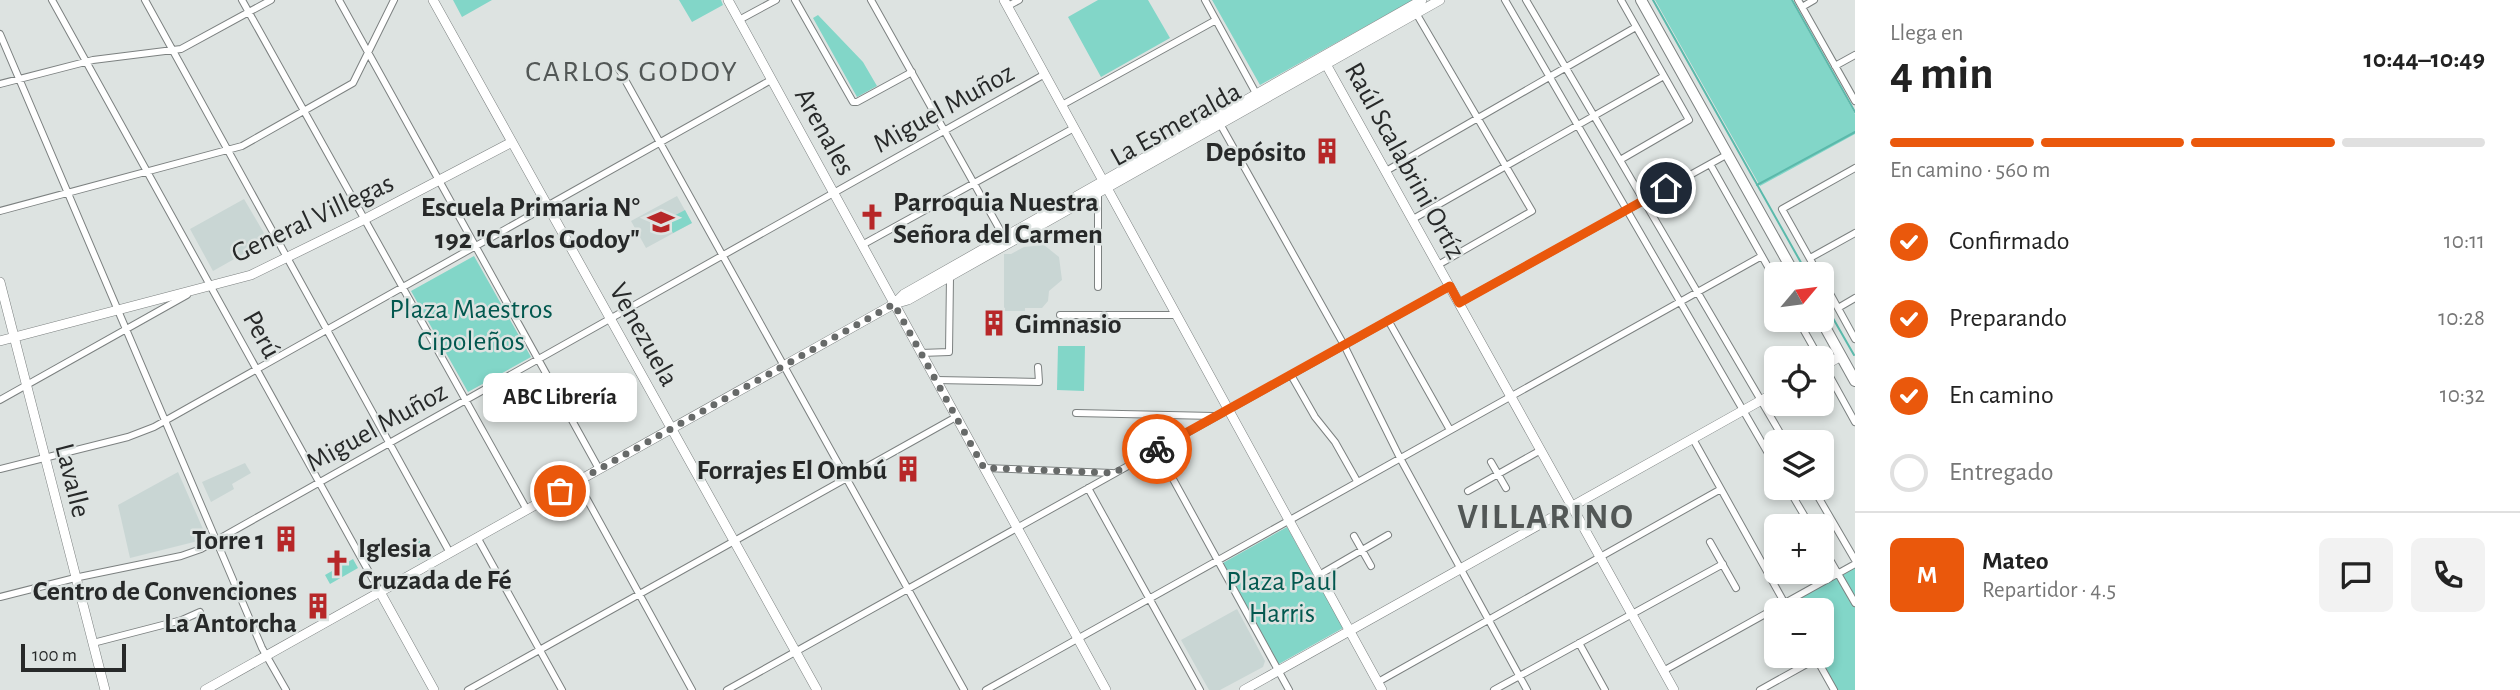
<!DOCTYPE html>
<html lang="es">
<head>
<meta charset="utf-8">
<style>
	:root { --surface:#fff; --page:#f2f2f2; --text:#222; --muted:#767676; --line:#e0e0e0; --accent:#ea580c }
	body { margin:0; font-family:"Alegreya Sans",sans-serif; background:var(--page); color:var(--text); height:100vh; display:flex; flex-direction:column; font-size:26px; white-space:nowrap }
	* { box-sizing:border-box; margin:0 }
	p { font-size:23px; color:var(--muted) }
	.icon { flex:none; width:38px; height:38px; fill:none; stroke:currentColor; stroke-width:2; stroke-linecap:round; stroke-linejoin:round }
	.map { position:relative; flex:1; overflow:hidden }
	.drawer { display:flex; flex-direction:column; background:var(--surface); width:665px }
	.drawer>* { flex:none }
	.needle { width:46px; rotate:61deg }
	.tools { position:absolute; left:1764px; top:262px; display:grid; gap:14px }
	.tools a { display:grid; place-items:center; width:70px; height:70px; border-radius:10px; background:var(--surface); box-shadow:0 4px 10px #0003; font-size:35px }
	.scale { position:absolute; left:21px; bottom:18px; width:105px; box-sizing:border-box; padding-left:7px; border:4px solid #272929; border-top:0; font-size:19px; line-height:24px; white-space:nowrap; color:#272929; -webkit-text-stroke:5px #dde3e1; paint-order:stroke }
	.pin { position:absolute; display:grid; place-items:center; width:60px; height:60px; color:#fff; margin:-30px; border:4px solid #fff; border-radius:50%; box-shadow:0 2px 7px #0007 }
	.courier { position:absolute; display:grid; place-items:center; width:70px; height:70px; margin:-35px; border:5px solid #ea580c; border-radius:50%; background:#fff; color:#222; box-shadow:0 2px 9px #0007 }
	.bubble { position:absolute; height:49px; border-radius:10px; background:var(--surface); box-shadow:0 4px 10px #0003; font-size:23px; font-weight:700; line-height:49px; text-align:center }
	.head em { font-style:normal; font-weight:700 }
	.head div { display:flex; flex-direction:column-reverse }
	.head { display:flex; align-items:center; justify-content:space-between; height:119px; padding:0 35px }
	h1 { font-size:46px; font-weight:700; line-height:52px }
	.bar { display:grid; grid-template-columns:repeat(4,1fr); gap:10px 7px; align-content:center; height:84px; padding:0 35px }
	.bar i { height:9px; border-radius:5px; background:var(--line) }
	.bar .selected { background:var(--accent) }
	.bar p { grid-column:span 4 }
	.line { display:flex; align-items:center; gap:18px; padding:0 35px; border-top:2px solid var(--line) }
	.line div { flex:1 }
	.round { display:grid; place-items:center; flex:none; width:74px; height:74px; border-radius:10px; background:var(--page) }
	ol { padding:0 35px; list-style:none }
	li { display:flex; align-items:center; gap:21px; height:77px }
	li p { margin-inline-start:auto }
	li .icon { padding:7px; border-radius:50%; background:var(--accent); color:#fff; stroke-width:4 }
	li:last-child { color:var(--muted) }
	li i { width:38px; height:38px; border:4px solid var(--line); border-radius:50% }
	main { display:flex; flex:1; min-height:0 }
	.map>svg:first-child { display:block }
</style>
</head>
<body>
<main>
<div class="map">
<svg width="1855" height="690" viewBox="0 0 1855 690">
	<rect width="100%" height="100%" fill="#dde3e1"/>
	<path fill="#c9d6d4" d="M677 196 692 223 646 248 631 221Z
		M244 199 268 240 213 271 190 229Z
		M1044 245 1059 257 1062 280 1049 291 1048 301 1042 308H1025V311H1004V254H1011L1024 247Z
		M245 463 251 473 232 484 234 489 211 502 202 482Z
		M178 472 203 529 198 541 130 558 118 505Z
		M1237 609 1265 661 1263 667 1220 690H1209L1181 640Z"/>
	<path fill="#82d6c8" d="M453 0H492L462 17Z
		M679 0H721L723 5 692 22Z
		M1098 0H1148L1170 38 1101 77 1068 17Z
		M1212 0H1413L1260 85Z
		M1655 0H1791L1855 114V134L1760 186Z
		M818 15 863 62 877 86 857 97 813 18Z
		M685 210 692 223 673 233 666 220Z
		M474 256 531 357 468 392 411 291Z
		M1058 346H1085L1084 391 1057 390Z
		M1287 527 1343 628 1277 665 1221 564Z
		M419 540 428 554 418 560 410 545Z
		M353 559 358 568 330 584 325 575Z
		M1855 567V690H1837L1818 656H1822V611H1793L1789 604Z"/>
	<g fill="none" stroke-linecap="round" stroke-linejoin="round">
		<path stroke="#5bb9ab" stroke-width="2" d="M1653 0 1808 275
			M1792 0 1855 112
			M1757 185 1855 132
			M1822 299 1854 355"/>
		<g stroke="#7c8180" stroke-width="8">
			<path id="street" d="M52 0 380 592
				M145 0 450 553
				M242 0 527 510
				M339 0 599 469
				M795 0 853 102H857L912 72
				M871 0 1004 237
				M1205 0 1258 97
				M1505 0 1776 467
				M1526 0 1786 443
				M1798 0 1855 101
				M1008 6 1019 0
				M1802 7 1814 0
				M1416 13 1532 211 1438 265
				M739 20 776 0
				M0 34 216 540 262 648 286 690
				M1835 66 1855 55
				M619 69 964 690
				M0 84 93 60 181 49 271 0
				M1062 105 1216 20
				M1219 122 1344 345 1400 458 1527 690
				M1620 160 1689 120 1621 0
				M1710 164 1776 281
				M1386 171 1636 27
				M0 211 242 146 353 83 394 0
				M1413 219 1664 76
				M862 245 1074 128
				M1810 258 1855 233
				M1819 275 1782 209 1855 168
				M1822 279 1855 339
				M1098 287V193
				M1459 303 1728 154
				M1838 308 1855 298
				M1060 315H1177
				M1388 320 1450 430
				M1798 320 1820 359
				M921 353 949 352 950 277
				M1823 364 1855 422
				M1291 375 1315 417 1335 442 1357 481
				M936 380 1039 382 1038 367
				M0 400 187 295
				M1076 413 1214 416
				M1693 439 1789 611
				M1157 450 1289 690
				M1491 462 1506 488
				M984 468 1112 473
				M0 469 128 437 154 427 771 80
				M577 481 692 690
				M1088 488 1200 690
				M1788 488 1811 527
				M1813 488 1855 560
				M1468 491 1541 450
				M1354 536 1371 566
				M477 537 562 690
				M1710 542 1736 588
				M1822 546 1855 603
				M1319 575 1388 535
				M0 597 79 577 181 556 201 549 1045 74
				M93 643 182 620 200 612
				M1579 643 1605 690
				M1816 658 1834 690
				M1663 671 1855 564
				M1378 682 1721 489
				M468 690 956 417
				M727 690 1450 286
				M986 690 1762 256
				M1494 690 1723 564
				M1760 690 1816 659"/>
		</g>
		<g stroke="#7c8180" stroke-width="10">
			<path id="secondary" d="M433 0 817 690
				M728 0 1106 690
				M1004 0 1382 690
				M1322 57 1674 690
				M0 282 105 690
				M895 303 904 294 1422 0
				M0 341 251 275 365 219 512 142
				M1822 367 1841 356
				M380 592 434 690
				M205 690 894 304 908 300 1440 0
				M1244 690 1776 392"/>
		</g>
		<g stroke="#7c8180" stroke-width="12">
			<path id="primary" d="M1641 0 1795 275
				M1821 320 1855 381"/>
		</g>
		<use href="#street" stroke="#fff" stroke-width="6"/>
		<use href="#secondary" stroke="#fff" stroke-width="9"/>
		<use href="#primary" stroke="#fff" stroke-width="10"/>
	</g>
	<g fill="none" stroke-linecap="round" stroke-linejoin="round">
		<path stroke="#676a69" stroke-width="7" stroke-dasharray="0 12.6" d="M560 491 894 304 984 468 1114 473 1157 449"/>
		<path stroke="#ea580c" stroke-width="9" d="M1157 449 1450 286 1459 303 1666 188"/>
	</g>
	<defs>
		<g id="building-bare" transform="scale(2.1)"><path d="M-4-6H4V6H1V3H-1V6H-4ZM-2.5-4.3h1.7v1.8h-1.7ZM.8-4.3h1.7v1.8H.8ZM-2.5-1h1.7V.8h-1.7ZM.8-1h1.7V.8H.8Z" fill="#b72728" stroke="#dde3e1" stroke-width="2.5" paint-order="stroke"/></g>
		<g id="church-bare" transform="scale(2.1)"><path d="M-1.2-6h2.4v3.5h3.3v2.4h-3.3V6h-2.4V-.1h-3.3v-2.4h3.3Z" fill="#b72728" stroke="#dde3e1" stroke-width="2.5" paint-order="stroke"/></g>
		<g id="school-bare" transform="scale(2.1)"><path d="M0-5L7-2L0 1L-7-2ZM-4 1L0 2.5L4 1V4Q0 6-4 4Z" fill="#b72728" stroke="#dde3e1" stroke-width="2.5" paint-order="stroke"/></g>
	</defs>
	<g fill-rule="evenodd">
		<use href="#building-bare" x="1327" y="151"/>
		<use href="#church-bare" x="872" y="217"/>
		<use href="#school-bare" x="661" y="222"/>
		<use href="#building-bare" x="994" y="323"/>
		<use href="#building-bare" x="908" y="469"/>
		<use href="#building-bare" x="286" y="539"/>
		<use href="#church-bare" x="337" y="563"/>
		<use href="#building-bare" x="318" y="606"/>
	</g>
	<g text-anchor="middle" stroke-width="5" stroke-linejoin="round" paint-order="stroke">
		<g font-size="28" fill="#272929" stroke="#dde3e1">
			<text transform="translate(943 107) rotate(-29)" y="10">Miguel Muñoz</text>
			<text transform="translate(1175 123) rotate(-29)" y="10">La Esmeralda</text>
			<text transform="translate(826 131) rotate(61)" y="10">Arenales</text>
			<text transform="translate(1406 160) rotate(61)" y="10">Raúl Scalabrini Ortíz</text>
			<text transform="translate(312 217) rotate(-25)" y="10">General Villegas</text>
			<text transform="translate(263 334) rotate(61)" y="10">Perú</text>
			<text transform="translate(645 334) rotate(61)" y="10">Venezuela</text>
			<text transform="translate(376 426) rotate(-29)" y="10">Miguel Muñoz</text>
			<text transform="translate(74 480) rotate(76)" y="10">Lavalle</text>
		</g>
		<g font-size="28" font-weight="bold" fill="#272929" stroke="#dde3e1" text-anchor="end">
			<text x="1306" y="161">Depósito</text>
			<text x="893" y="211" text-anchor="start">Parroquia Nuestra<tspan x="893" dy="32">Señora del Carmen</tspan></text>
			<text x="640" y="216">Escuela Primaria N°<tspan x="640" dy="32">192 "Carlos Godoy"</tspan></text>
			<text x="1015" y="333" text-anchor="start">Gimnasio</text>
			<text x="887" y="479">Forrajes El Ombú</text>
			<text x="265" y="549">Torre 1</text>
			<text x="358" y="557" text-anchor="start">Iglesia<tspan x="358" dy="32">Cruzada de Fé</tspan></text>
			<text x="297" y="600">Centro de Convenciones<tspan x="297" dy="32">La Antorcha</tspan></text>
		</g>
		<g font-size="28" fill="#02584f" stroke="#dde3e1">
			<text x="471" y="318">Plaza Maestros<tspan x="471" dy="32">Cipoleños</tspan></text>
			<text x="1282" y="590">Plaza Paul<tspan x="1282" dy="32">Harris</tspan></text>
		</g>
		<g font-size="30" letter-spacing="2" fill="#525756" stroke="#dde3e1">
			<text x="632" y="81">CARLOS GODOY</text>
		</g>
		<g font-size="35" font-weight="bold" letter-spacing="2" fill="#525756" stroke="#dde3e1">
			<text x="1546" y="528">VILLARINO</text>
		</g>
	</g>
</svg>
<div class="tools">
<a><svg class="needle" viewBox="-14 -14 28 28"><path d="M0-13l5 13h-10z" fill="#e53935"/><path d="M0 13l5-13h-10z" fill="#767676"/></svg></a>
<a><svg class="icon" aria-label="locate" viewBox="0 0 24 24"><circle cx="12" cy="12" r="6"/><path d="M12 2v4M12 18v4M2 12h4M18 12h4"/></svg></a>
<a><svg class="icon" aria-label="layers" viewBox="0 0 24 24"><path d="M12 4l9 5-9 5-9-5zM3 14l9 5 9-5"/></svg></a>
<a>+</a>
<a>−</a>
</div>
<div class="scale">100 m</div>
<div class="pin" style="left:560px;top:491px;background:#ea580c"><svg class="icon" aria-label="bag" viewBox="0 0 24 24"><path d="M5 8h14l-1 12H6zM9 8a3 3 0 0 1 6 0"/></svg></div>
<div class="pin" style="left:1666px;top:188px;background:#1f2937"><svg class="icon" aria-label="home" viewBox="0 0 24 24"><path d="M3 11l9-7 9 7M6 9v11h12V9"/></svg></div>
<div class="courier" style="left:1157px;top:449px"><svg class="icon" aria-label="bike" viewBox="0 0 24 24"><circle cx="6" cy="16" r="4"/><circle cx="18" cy="16" r="4"/><path d="M6 16l4-8h5l3 8M10 8l3 8H6M13 5h3"/></svg></div>
<div class="bubble" style="left:483px;top:373px;width:154px">ABC Librería</div>
</div>
<section class="drawer">
<div class="head"><div><h1>4 min</h1><p>Llega en</p></div><em>10:44–10:49</em></div>
<div class="bar"><i class="selected"></i><i class="selected"></i><i class="selected"></i><i></i><p>En camino · 560 m</p></div>
<ol>
<li><svg class="icon" aria-label="check" viewBox="0 0 24 24"><path d="M5 12l5 5 9-10"/></svg>Confirmado<p>10:11</p></li>
<li><svg class="icon" aria-label="check" viewBox="0 0 24 24"><path d="M5 12l5 5 9-10"/></svg>Preparando<p>10:28</p></li>
<li><svg class="icon" aria-label="check" viewBox="0 0 24 24"><path d="M5 12l5 5 9-10"/></svg>En camino<p>10:32</p></li>
<li><i></i>Entregado</li>
</ol>
<div class="line" style="height:126px"><b class="round" style="background:var(--accent);color:#fff">M</b><div><b>Mateo</b><p>Repartidor · 4.5</p></div><a class="round"><svg class="icon" aria-label="chat" viewBox="0 0 24 24"><path d="M4 5h16v11H9l-5 4z"/></svg></a><a class="round"><svg class="icon" aria-label="phone" viewBox="0 0 24 24"><path d="M5 4h4l2 5-3 2q2 4 5 5l2-3 5 2v4C11 20 4 13 5 4z"/></svg></a></div>
</section>
</main>
</body>
</html>
